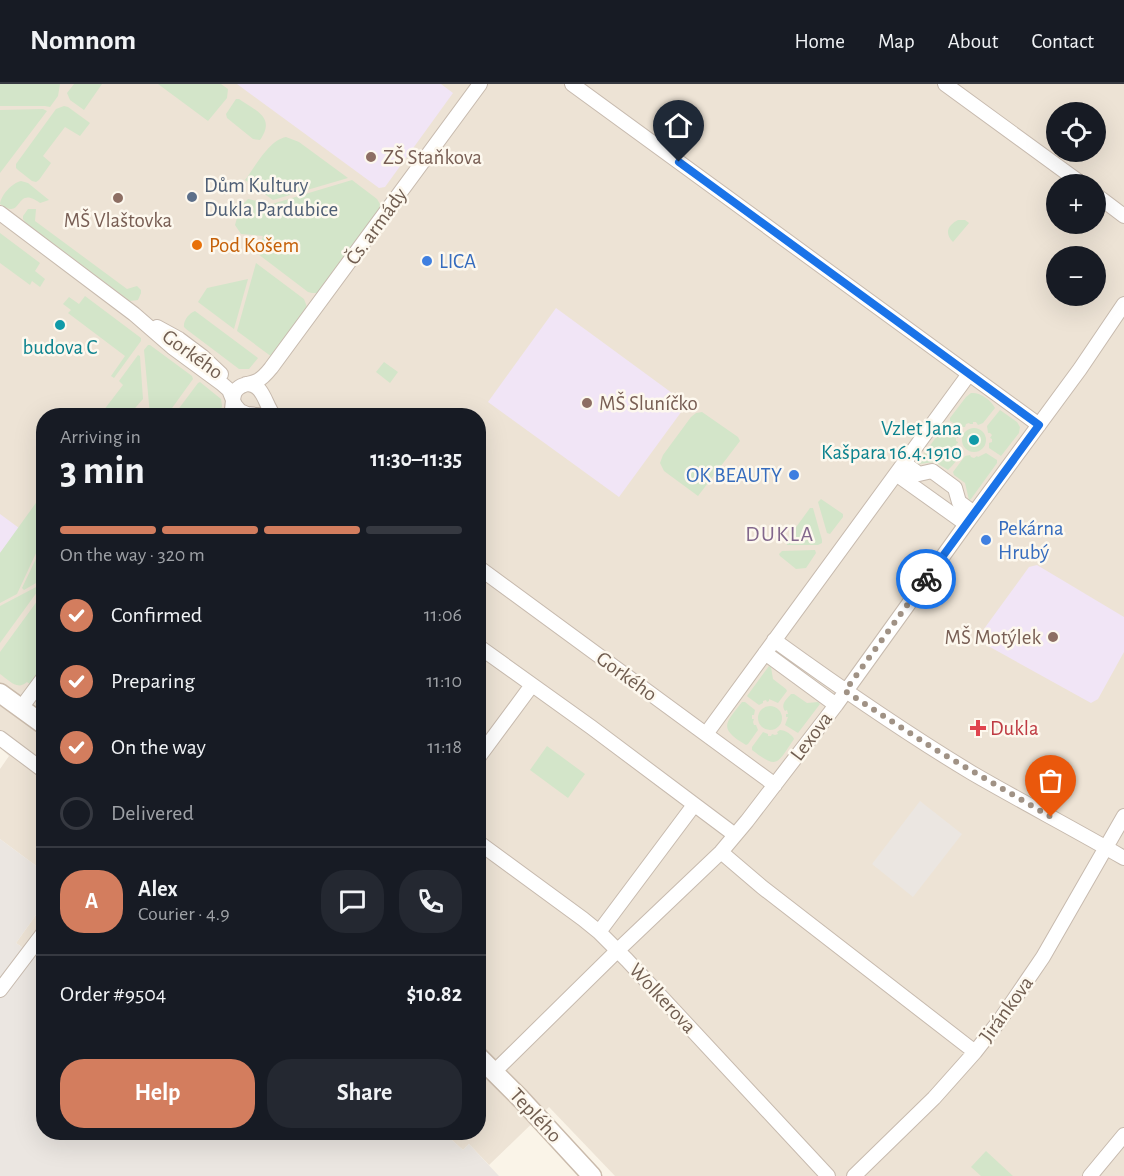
<!DOCTYPE html>
<html lang="en">
<head>
<meta charset="utf-8">
<style>
	:root { --surface:#171b24; --page:#242831; --text:#f1f3f6; --muted:#9ea1a6; --line:#363941; --accent:#d37d5e }
	body { margin:0; font-family:"Alegreya Sans",sans-serif; background:var(--page); color:var(--text); height:100vh; display:flex; flex-direction:column; font-size:22px; white-space:nowrap }
	* { box-sizing:border-box; margin:0 }
	p { font-size:20px; color:var(--muted) }
	.icon { flex:none; width:33px; height:33px; fill:none; stroke:currentColor; stroke-width:2; stroke-linecap:round; stroke-linejoin:round }
	.map { position:relative; flex:1; overflow:hidden }
	.drawer { position:absolute; left:36px; top:324px; width:450px; height:732px; display:flex; flex-direction:column; background:var(--surface); border-radius:24px; box-shadow:0 6px 24px #0002 }
	.drawer>* { flex:none }
	.controls { position:absolute; left:1046px; top:18px; display:grid; gap:12px }
	.controls a { display:grid; place-items:center; width:60px; height:60px; border-radius:50%; background:var(--surface); box-shadow:0 6px 24px #0002; font-size:30px }
	.pin { position:absolute; display:grid; place-items:center; width:51px; height:51px; color:#fff; margin:-62px -26px; border-radius:50% 50% 50% 0; rotate:-45deg; box-shadow:0 0 6px #0007 }
	.pin .icon { rotate:45deg }
	.courier { position:absolute; display:grid; place-items:center; width:60px; height:60px; margin:-30px; border:4px solid #1a73e8; border-radius:50%; background:#fff; color:#222; box-shadow:0 2px 8px #0007 }
	.summary em { font-style:normal; font-weight:700 }
	.summary div { display:flex; flex-direction:column-reverse }
	.summary { display:flex; align-items:center; justify-content:space-between; height:102px; padding:0 24px }
	h1 { font-size:39px; font-weight:700; line-height:45px }
	.bar { display:grid; grid-template-columns:repeat(4,1fr); gap:9px 6px; align-content:center; height:72px; padding:0 24px }
	.bar i { height:8px; border-radius:4px; background:var(--line) }
	.bar .on { background:var(--accent) }
	.bar p { grid-column:span 4 }
	.line { display:flex; align-items:center; gap:15px; padding:0 24px; border-top:2px solid var(--line) }
	.line div { flex:1 }
	.round { display:grid; place-items:center; flex:none; width:63px; height:63px; border-radius:24px; background:var(--page) }
	ol { padding:0 24px; list-style:none }
	li { display:flex; align-items:center; gap:18px; height:66px }
	li p { margin-inline-start:auto }
	li .icon { padding:6px; border-radius:50%; background:var(--accent); color:#fff; stroke-width:4 }
	li:last-child { color:var(--muted) }
	li i { width:33px; height:33px; border:3px solid var(--line); border-radius:50% }
	.button { display:flex; gap:12px; margin-top:auto; padding:12px 24px }
	.button a { flex:1; height:69px; border-radius:24px; background:var(--accent); color:#fff; font-size:24px; font-weight:700; line-height:69px; text-align:center }
	.button a+a { background:var(--page); color:var(--text) }
	header { display:flex; align-items:center; gap:36px; box-sizing:border-box; height:84px; padding:0 30px; background:var(--surface); border-bottom:2px solid var(--line) }
	header strong { font-size:28px }
	nav { display:flex; gap:33px; margin-inline-start:auto; font-size:21px }
	.map>svg:first-child { display:block }
</style>
</head>
<body>
<header>
<strong>Nomnom</strong>
<nav><a>Home</a><a>Map</a><a>About</a><a>Contact</a></nav>
</header>
<div class="map">
<svg width="1124" height="1092" viewBox="0 0 1124 1092">
	<rect width="100%" height="100%" fill="#faf4e8"/>
	<path fill="#ede3d5" fill-rule="evenodd" d="M0 0H1124V1092H615L549 1023 489 1081 469 1060 463 1066 444 1049 478 1048V332H44L43 787 0 755V685L9 672 0 664ZM1056 28H1095V68H1056ZM1056 100H1095V140H1056ZM1056 172H1095V212H1056Z
		M43 821V878L16 859Z"/>
	<path fill="#ebe6e1" d="M920 717 962 750 913 813 872 780Z
		M0 755 43 787V821L16 859 43 878 44 1048 444 1049 463 1066 469 1060 499 1092H0Z"/>
	<path fill="#f1e5f6" d="M237 0H441L453 9 385 103 379 104Z
		M556 224 687 320 619 413 488 318Z
		M0 430 19 444 0 469Z
		M1037 481 1124 533V568L1098 615 1091 619 981 558V549L1029 483Z"/>
	<path fill="#d3e5c9" d="M0 0H60L58 12 50 23 45 22H0Z
		M74 0H102L84 26 70 16 67 9Z
		M158 0H221L228 5 227 14 208 37Z
		M236 15H239C256 27 276 33 260 56L253 55 227 34 226 30Z
		M64 22 68 23 90 39 80 52 65 43 43 72 51 79 39 96 36 98 32 97 18 86 16 84V80L56 25Z
		M43 25 47 27 0 89V26Z
		M286 53 299 58 348 94 273 116 245 96C255 83 269 56 286 53Z
		M352 96 377 115 380 120 379 126 317 209H312L308 208 258 170 263 152 241 150 235 141 240 123 248 115 272 120Z
		M21 97 28 99 49 116 40 119C14 100 24 138 0 120 1 111 12 99 21 97Z
		M28 125H36L35 137 127 205 137 202 141 206V209L138 216 130 217 26 139 23 135V132Z
		M958 136H965L969 139 953 158C944 149 948 141 958 136Z
		M0 149 40 179 35 187 45 195 40 203 32 197 30 201 0 179Z
		M256 179 304 215 307 223 272 273 237 247Z
		M248 195 234 245 198 218 207 204Z
		M85 212 141 254V257L114 294 111 292 125 272 68 229 71 226 63 220 69 213 79 220Z
		M195 227 258 274 249 285H239L186 245 184 243C183 237 189 229 195 227Z
		M148 261H150L192 292 193 295 167 331H150L144 266Z
		M138 271 140 272 143 315 129 331H100L123 301 119 297Z
		M384 278 398 288 390 299 376 288Z
		M200 298 221 315 222 322 220 329 223 331H174L198 299Z
		M971 309C980 308 991 316 995 324L983 339 978 341 976 338H973V340H970L969 339 966 340 965 343H960L950 337V334L966 313Z
		M1000 326 1017 338 1020 343 1019 349 1001 372 989 364V359L992 358V355L990 354 992 351 990 349H988L987 342Z
		M702 328 738 353 740 357 698 412 664 387 660 379 663 371 691 333 696 329Z
		M945 341H948L957 347 958 354H956V357L958 358V359L956 360 957 363H959C964 370 954 380 948 386L935 378 919 380 918 378Z
		M962 356a12 12 0 1 1 24 0a12 12 0 1 1-24 0Z
		M986 369 997 376V379L971 415 969 416 965 399 954 391 953 388 965 372 970 371 971 373 974 374 977 372 978 373Z
		M43 409V454L17 510 0 519V469Z
		M821 415 843 430V433L830 450 827 449 818 418Z
		M810 424H813L822 456V459L818 461H787L786 457Z
		M43 460V495L24 506 22 504Z
		M815 466 816 469 806 484 796 485 780 472 779 470 782 467Z
		M38 502 40 504 0 559V522Z
		M43 509V584L31 601 27 598C17 607 9 596 0 590V568Z
		M769 582 771 583 773 595 786 605 787 607 778 619 769 615V617L767 618 766 616 763 617V619L759 621 748 613 747 612Z
		M791 610H794L807 619 818 618 820 620 798 649 785 641 788 633H786V630H788L787 626 785 627C780 620 787 615 791 610Z
		M742 618H745L755 626 754 631H752V635H754L753 638 754 641H756L758 646 748 660 746 661C718 644 725 640 742 618Z
		M758 634a12 12 0 1 1 24 0a12 12 0 1 1-24 0Z
		M780 646C785 646 793 651 794 655 777 680 778 686 752 666V663L763 648 768 650V652H771L772 650 775 651 778 650 777 648Z
		M547 662 585 690 568 714 530 686Z
		M986 1067 1013 1092H981L971 1083Z"/>
	<g fill="none" stroke-linecap="round" stroke-linejoin="round">
		<g stroke="#c7baae" stroke-width="16">
			<path id="minor" d="M572 0 1039 341
				M945 0 1082 100
				M1095 110 1124 132
				M0 129 134 230 172 263 221 299 229 306 235 321 240 327 247 330 267 332
				M157 243 179 255 203 273 221 290
				M246 300C264 300 264 319 274 332
				M231 332C233 324 232 314 235 308 240 299 249 301 257 297 263 294 267 289 271 284L480 0
				M904 379 919 390 932 387 955 404 959 418 974 429
				M896 390 966 440
				M478 483 775 701
				M774 556C839 603 904 648 972 689 1022 718 1074 745 1124 774
				M478 562 591 643 735 751
				M765 569 836 621
				M21 624 44 593
				M706 650 969 290
				M0 654 44 687
				M478 674 532 601
				M478 758 583 835 599 848 627 876 828 1092
				M721 768 762 803 975 968
				M599 848 694 721
				M0 906 44 848
				M495 987 618 866 721 768 747 737 836 621 966 440 1080 285 1124 220
				M854 1092 934 1014 975 968 1000 936 1043 873 1124 732
				M1090 1092 1124 1051"/>
		</g>
		<g stroke="#cabbac" stroke-width="21">
			<path id="secondary" d="M0 609 44 641
				M478 972 521 1015 592 1092"/>
		</g>
		<use href="#minor" stroke="#fff" stroke-width="14"/>
		<use href="#secondary" stroke="#fff" stroke-width="18"/>
	</g>
	<g fill="none" stroke-linecap="round" stroke-linejoin="round">
		<path stroke="#a09285" stroke-width="6" stroke-dasharray="0 10.8" d="M926 495 845 607 936 666 1051 733"/>
		<path stroke="#1a73e8" stroke-width="8" d="M679 78 1039 341 926 495"/>
	</g>
	<g fill="#8d6e63" stroke="#fdf8ee" stroke-width="2">
		<circle cx="371" cy="73" r="6"/>
		<circle cx="118" cy="114" r="6"/>
		<circle cx="587" cy="319" r="6"/>
		<circle cx="1053" cy="553" r="6"/>
	</g>
	<circle fill="#5c6f8a" stroke="#fdf8ee" stroke-width="2" cx="192" cy="113" r="6"/>
	<circle fill="#e8710a" stroke="#fdf8ee" stroke-width="2" cx="197" cy="161" r="6"/>
	<g fill="#3f7fe0" stroke="#fdf8ee" stroke-width="2">
		<circle cx="427" cy="177" r="6"/>
		<circle cx="794" cy="391" r="6"/>
		<circle cx="986" cy="456" r="6"/>
	</g>
	<g fill="#0f9aa8" stroke="#fdf8ee" stroke-width="2">
		<circle cx="60" cy="241" r="6"/>
		<circle cx="974" cy="356" r="6"/>
	</g>
	<path fill="#e0444e" stroke="#fdf8ee" stroke-width="2" d="M975 635h6v6h6v6h-6v6h-6v-6h-6v-6h6z"/>
	<g text-anchor="middle" stroke-width="5" stroke-linejoin="round" paint-order="stroke">
		<g font-size="21" fill="#785e54" stroke="#fdf8ee" text-anchor="start">
			<text x="383" y="80">ZŠ Staňkova</text>
			<text x="118" y="143" text-anchor="middle">MŠ Vlaštovka</text>
			<text x="599" y="326">MŠ Sluníčko</text>
			<text x="1041" y="560" text-anchor="end">MŠ Motýlek</text>
		</g>
		<g font-size="21" fill="#4e5e75" stroke="#fdf8ee" text-anchor="start">
			<text x="204" y="108">Dům Kultury<tspan x="204" dy="24">Dukla Pardubice</tspan></text>
		</g>
		<g font-size="21" fill="#705d50" stroke="#fdf8ee">
			<text transform="translate(376 142) rotate(-54)" y="7">Čs. armády</text>
			<text transform="translate(193 270) rotate(36)" y="7">Gorkého</text>
			<text transform="translate(627 592) rotate(36)" y="7">Gorkého</text>
			<text transform="translate(811 652) rotate(-53)" y="7">Lexova</text>
			<text transform="translate(663 914) rotate(47)" y="7">Wolkerova</text>
			<text transform="translate(1006 925) rotate(-54)" y="7">Jiránkova</text>
			<text transform="translate(536 1031) rotate(47)" y="7">Teplého</text>
		</g>
		<g font-size="21" fill="#c56008" stroke="#fdf8ee" text-anchor="start">
			<text x="209" y="168">Pod Košem</text>
		</g>
		<g font-size="21" fill="#366cbe" stroke="#fdf8ee" text-anchor="start">
			<text x="439" y="184">LICA</text>
			<text x="782" y="398" text-anchor="end">OK BEAUTY</text>
			<text x="998" y="451">Pekárna<tspan x="998" dy="24">Hrubý</tspan></text>
		</g>
		<g font-size="21" fill="#0d838f" stroke="#fdf8ee">
			<text x="60" y="270">budova C</text>
			<text x="962" y="351" text-anchor="end">Vzlet Jana<tspan x="962" dy="24">Kašpara 16.4.1910</tspan></text>
		</g>
		<g font-size="21" fill="#be3a42" stroke="#fdf8ee" text-anchor="start">
			<text x="990" y="651">Dukla</text>
		</g>
		<g font-size="22" letter-spacing="1.5" fill="#82678c" stroke="#fdf8ee">
			<text x="780" y="457">DUKLA</text>
		</g>
	</g>
</svg>
<div class="controls">
<a><svg class="icon" aria-label="locate" viewBox="0 0 24 24"><circle cx="12" cy="12" r="6"/><path d="M12 2v4M12 18v4M2 12h4M18 12h4"/></svg></a>
<a>+</a>
<a>−</a>
</div>
<div class="pin" style="left:1051px;top:733px;background:#ea580c"><svg class="icon" aria-label="bag" viewBox="0 0 24 24"><path d="M5 8h14l-1 12H6zM9 8a3 3 0 0 1 6 0"/></svg></div>
<div class="pin" style="left:679px;top:78px;background:#1f2937"><svg class="icon" aria-label="home" viewBox="0 0 24 24"><path d="M3 11l9-7 9 7M6 9v11h12V9"/></svg></div>
<div class="courier" style="left:926px;top:495px"><svg class="icon" aria-label="bike" viewBox="0 0 24 24"><circle cx="6" cy="16" r="4"/><circle cx="18" cy="16" r="4"/><path d="M6 16l4-8h5l3 8M10 8l3 8H6M13 5h3"/></svg></div>
<section class="drawer">
<div class="summary"><div><h1>3 min</h1><p>Arriving in</p></div><em>11:30–11:35</em></div>
<div class="bar"><i class="on"></i><i class="on"></i><i class="on"></i><i></i><p>On the way · 320 m</p></div>
<ol>
<li><svg class="icon" aria-label="check" viewBox="0 0 24 24"><path d="M5 12l5 5 9-10"/></svg>Confirmed<p>11:06</p></li>
<li><svg class="icon" aria-label="check" viewBox="0 0 24 24"><path d="M5 12l5 5 9-10"/></svg>Preparing<p>11:10</p></li>
<li><svg class="icon" aria-label="check" viewBox="0 0 24 24"><path d="M5 12l5 5 9-10"/></svg>On the way<p>11:18</p></li>
<li><i></i>Delivered</li>
</ol>
<div class="line" style="height:108px"><b class="round" style="background:var(--accent);color:#fff">A</b><div><b>Alex</b><p>Courier · 4.9</p></div><a class="round"><svg class="icon" aria-label="chat" viewBox="0 0 24 24"><path d="M4 5h16v11H9l-5 4z"/></svg></a><a class="round"><svg class="icon" aria-label="phone" viewBox="0 0 24 24"><path d="M5 4h4l2 5-3 2q2 4 5 5l2-3 5 2v4C11 20 4 13 5 4z"/></svg></a></div>
<div class="line" style="height:78px"><div>Order #9504</div><b>$10.82</b></div>
<div class="button"><a>Help</a><a>Share</a></div>
</section>
</div>
</body>
</html>
